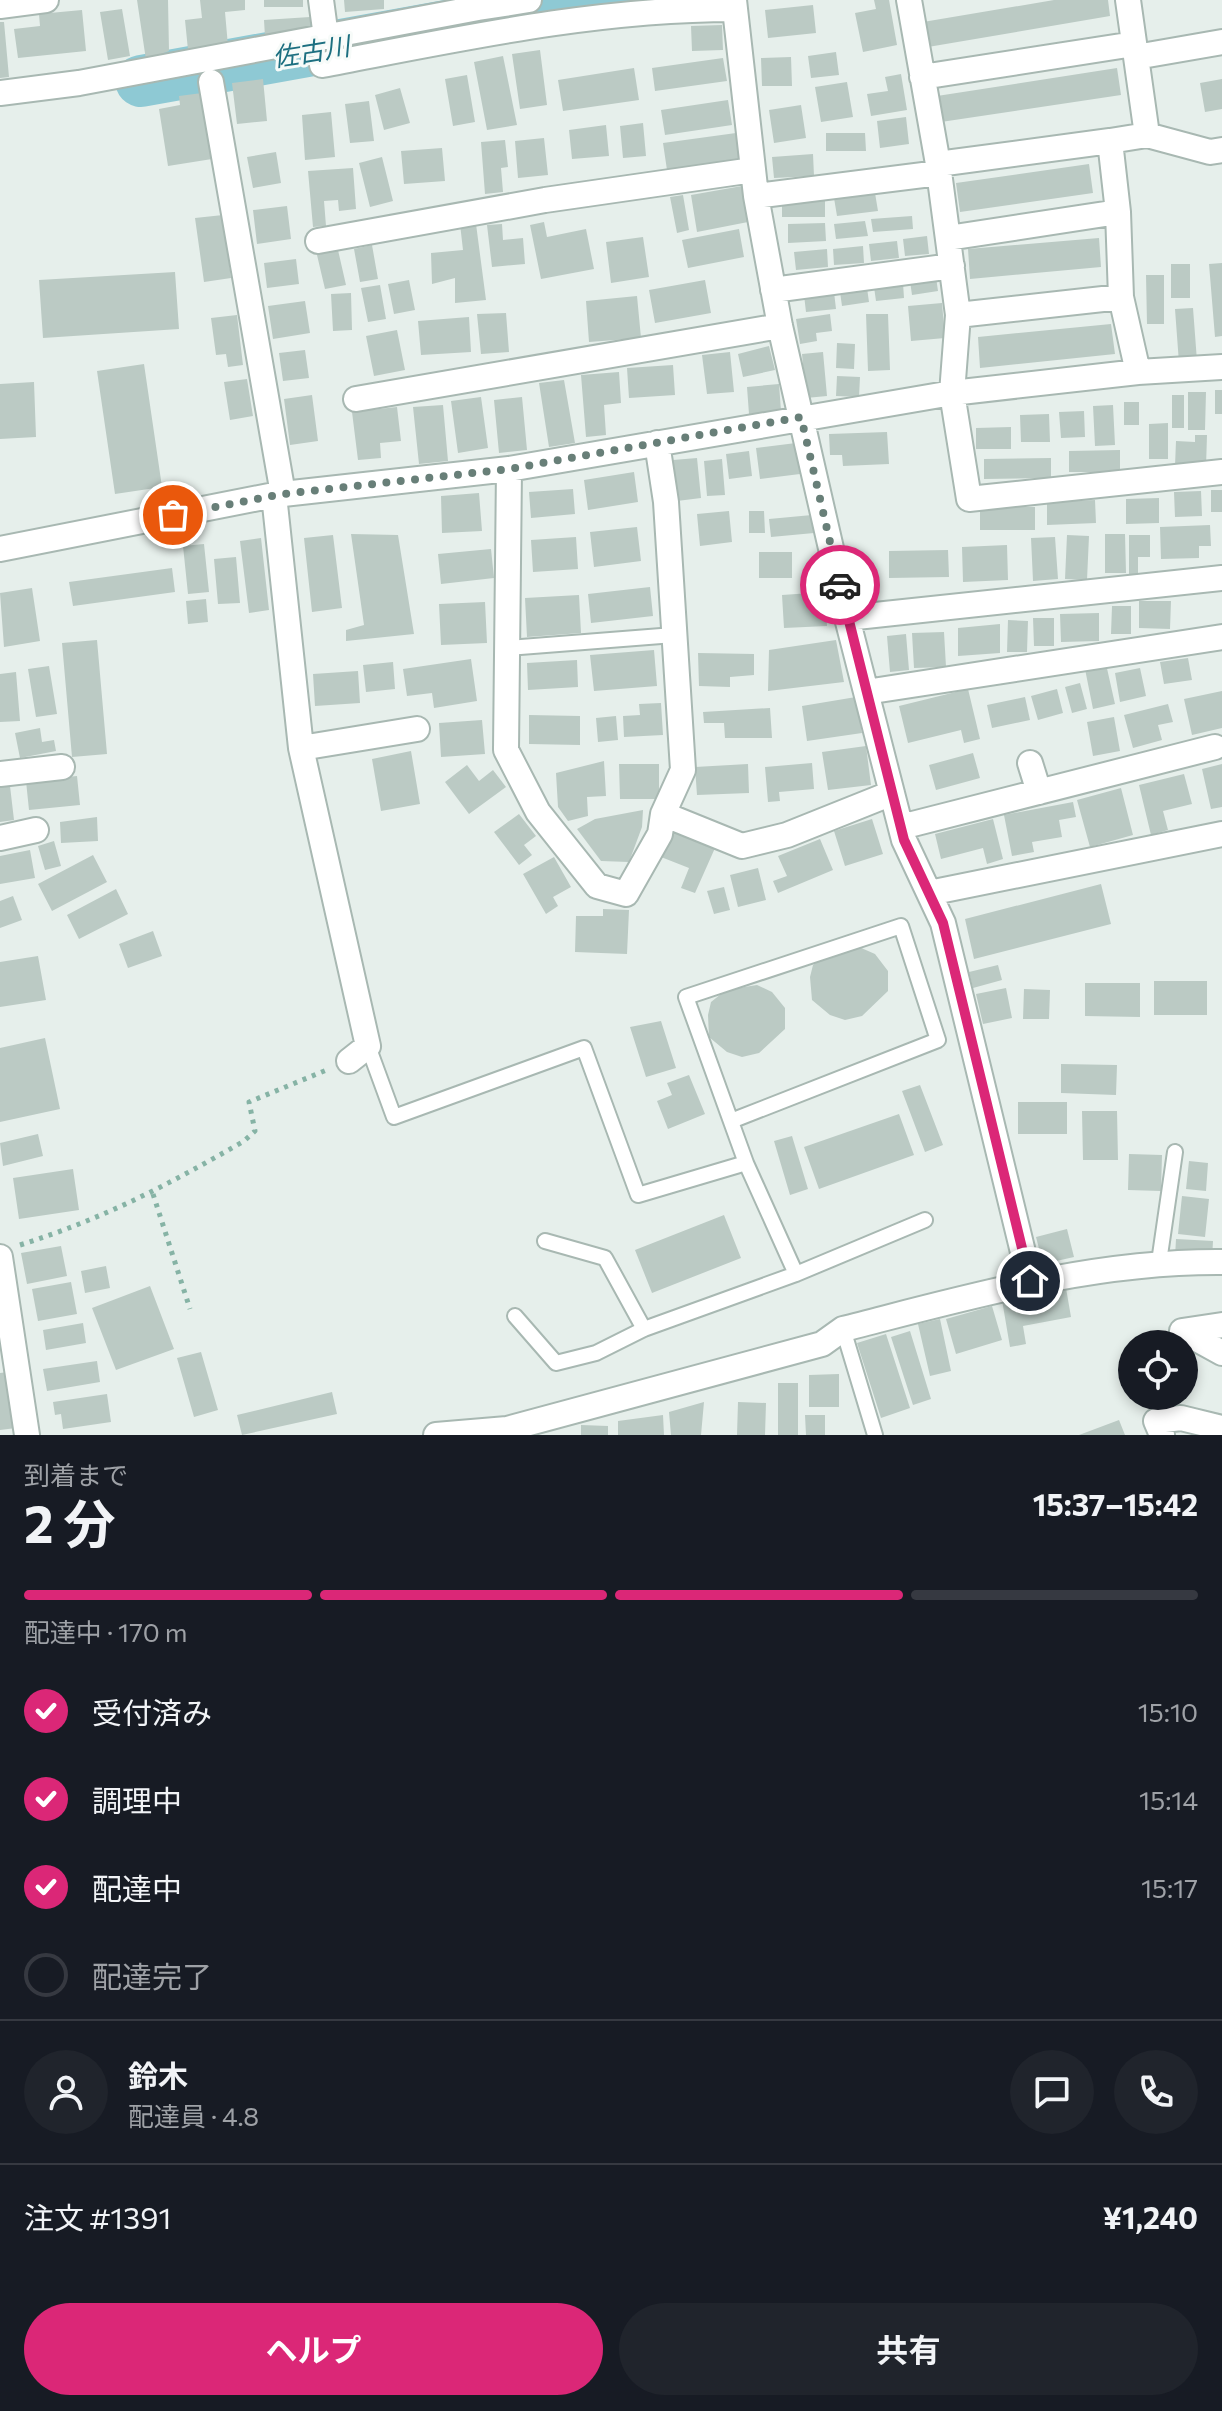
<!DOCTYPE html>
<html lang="ja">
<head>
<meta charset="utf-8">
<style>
	:root { --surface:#171b24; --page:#20242c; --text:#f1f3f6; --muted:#9ea1a6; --line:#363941; --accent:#db2777 }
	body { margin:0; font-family:Commissioner,"Noto Sans JP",sans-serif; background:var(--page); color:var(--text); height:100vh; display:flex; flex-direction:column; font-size:30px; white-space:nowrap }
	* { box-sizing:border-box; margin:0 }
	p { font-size:26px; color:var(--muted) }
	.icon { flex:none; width:44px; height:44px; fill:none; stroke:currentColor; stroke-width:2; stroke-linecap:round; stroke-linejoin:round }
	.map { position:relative; height:1435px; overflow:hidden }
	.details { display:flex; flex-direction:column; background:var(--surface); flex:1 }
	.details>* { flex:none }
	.fabs { position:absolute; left:1118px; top:1330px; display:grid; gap:16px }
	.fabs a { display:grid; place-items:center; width:80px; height:80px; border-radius:50%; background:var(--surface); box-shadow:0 4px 12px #0003; font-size:40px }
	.pin { position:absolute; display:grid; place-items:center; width:68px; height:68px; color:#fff; margin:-34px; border:4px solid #fff; border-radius:50%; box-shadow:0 2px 8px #0007 }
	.courier { position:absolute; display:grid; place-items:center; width:80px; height:80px; margin:-40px; border:6px solid #db2777; border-radius:50%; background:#fff; color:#222; box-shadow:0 2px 10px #0007 }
	.overview em { font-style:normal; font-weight:700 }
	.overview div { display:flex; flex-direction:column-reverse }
	.overview { display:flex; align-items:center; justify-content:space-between; height:136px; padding:0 24px }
	h1 { font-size:52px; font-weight:700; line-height:60px }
	.bar { display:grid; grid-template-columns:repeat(4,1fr); gap:12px 8px; align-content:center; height:96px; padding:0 24px }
	.bar i { height:10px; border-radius:6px; background:var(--line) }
	.bar .active { background:var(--accent) }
	.bar p { grid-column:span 4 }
	.line { display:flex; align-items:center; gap:20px; padding:0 24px; border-top:2px solid var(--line) }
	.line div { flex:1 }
	.round { display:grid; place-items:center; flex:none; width:84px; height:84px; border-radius:42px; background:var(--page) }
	ol { padding:0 24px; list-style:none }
	li { display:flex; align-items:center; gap:24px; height:88px }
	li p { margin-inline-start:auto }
	li .icon { padding:8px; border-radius:50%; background:var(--accent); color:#fff; stroke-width:4 }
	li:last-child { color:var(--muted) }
	li i { width:44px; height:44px; border:4px solid var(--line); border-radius:50% }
	.action { display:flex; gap:16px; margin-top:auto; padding:16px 24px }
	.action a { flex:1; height:92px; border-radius:48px; background:var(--accent); color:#fff; font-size:32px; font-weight:700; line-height:92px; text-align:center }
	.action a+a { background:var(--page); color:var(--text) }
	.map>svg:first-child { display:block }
</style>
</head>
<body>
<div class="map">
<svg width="1222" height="1435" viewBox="0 0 1222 1435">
	<rect width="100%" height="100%" fill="#e6efeb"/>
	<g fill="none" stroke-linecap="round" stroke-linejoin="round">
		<path stroke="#8ec9d4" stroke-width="52" d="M141 81 513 14 622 0"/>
	</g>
	<path fill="#bbcac4" d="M137 0H168L169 51 146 60Z
		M200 0H245V10L225 12 228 46 188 50 185 20 202 18Z
		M264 0H303V7H264Z
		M344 0H384V9L345 12Z
		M874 0H889L897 45 863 52 855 13 876 9Z
		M1054 0H1108L1110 16 928 47 923 22Z
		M813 5 816 33 768 38 765 10Z
		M122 9 130 56 108 60 100 12Z
		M82 10 86 51 18 58 14 29 40 26 39 14Z
		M310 17 311 34 265 37 264 20Z
		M0 22H4L9 77 0 78Z
		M722 25 723 50 692 51 691 26Z
		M540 50 547 105 520 109 512 54Z
		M836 52 839 75 811 78 808 56Z
		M503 56 517 125 487 130 474 62Z
		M791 57 792 86H762L761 58Z
		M723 58 727 81 655 91 652 68Z
		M634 68 639 100 563 111 558 80Z
		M1117 68 1121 95 941 122 937 96Z
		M901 74 907 110 871 116 867 94 888 91 885 77Z
		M467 75 475 122 453 126 445 79Z
		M263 79 267 121 237 124 232 83Z
		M1222 79V109L1205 112 1200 83Z
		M847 82 853 117 821 122 815 87Z
		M400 88 410 123 384 130 375 95Z
		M202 93 212 159 168 166 159 109 180 105 179 96Z
		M728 100 732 125 665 135 661 110Z
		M369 101 374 141 350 143 345 104Z
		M801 105 806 138 774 143 769 110Z
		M331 112 335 157 305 160 302 115Z
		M906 117 909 144 880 148 877 121Z
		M643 123 646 156 623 158 620 126Z
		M606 125 609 156 572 159 569 130Z
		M736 133 740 160 667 170 663 143Z
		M826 133H865L866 151H826Z
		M544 138 548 175 518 178 515 141Z
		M505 140 508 167 501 168 503 192 485 194 481 142Z
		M442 148 445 181 404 184 401 151Z
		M276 152 281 183 253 188 247 157Z
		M813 154 814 176 774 178 772 157Z
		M382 157 393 201 370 207 359 163Z
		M1089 164 1093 193 960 212 956 183Z
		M353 168 356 209 339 211 338 200 324 201 326 226 313 227 308 171Z
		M742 186 748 222 697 232 691 195Z
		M875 193 878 211 837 216 834 198Z
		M683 195 689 230 677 233 670 197Z
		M782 201H825V217H782Z
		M287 206 291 239 257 244 253 210Z
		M223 215 231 278 204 282 195 218Z
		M912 216 913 229 873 232 871 219Z
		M865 221 868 236 836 239 834 224Z
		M544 222 547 237 586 229 594 269 541 279 530 225Z
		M825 223 826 241 788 243V224Z
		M460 224H476L486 300 455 303V278L432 284 431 253 463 250Z
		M502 224 503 240 523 238 525 264 492 267 487 225Z
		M739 229 744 257 688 268 682 240Z
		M927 236 929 254 905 256 903 239Z
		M643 237 649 277 611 283 606 242Z
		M1099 238 1101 267 970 279 968 249Z
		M897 241 899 258 871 261 869 244Z
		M372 245 378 279 360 282 354 249Z
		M863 246 864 263 834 265 833 249Z
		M827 249 828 267 796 270 794 252Z
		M338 250 346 285 325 289 317 255Z
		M296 259 299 284 267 288 264 263Z
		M1222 263V336L1215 337 1209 264Z
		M1171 264H1190V298H1171Z
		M175 272 179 329 43 338 39 280Z
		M1146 275H1164V324H1147Z
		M936 277 938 291 912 295 910 281Z
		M409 280 415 310 394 314 388 284Z
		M705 280 711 313 655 323 649 290Z
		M903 283 904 298 876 301 874 287Z
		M380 285 386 319 368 322 361 288Z
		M867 288 869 302 842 306 840 292Z
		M834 292 836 309 806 312 804 295Z
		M351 293 352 330 333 331 331 294Z
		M637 296 641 338 589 342 586 301Z
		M305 301 310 333 273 339 268 306Z
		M942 303 945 338 911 341 908 306Z
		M1193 308 1197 361 1179 363 1175 309Z
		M506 313 509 352 481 354 477 314Z
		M830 314 832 331 816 333 817 341 800 344 796 319Z
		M866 314H888L890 370 868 371Z
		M237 315 243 365 228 367 226 354 216 355 211 318Z
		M469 317 471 352 421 355 418 321Z
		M1111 324 1115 354 980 368 978 337Z
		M397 330 405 370 374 376 366 336Z
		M837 343 855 344 854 369 836 368Z
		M769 346 775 370 743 377 738 354Z
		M305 350 309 378 283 381 279 353Z
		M730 352 734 392 707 394 702 355Z
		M823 352 827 396 806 398 802 354Z
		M144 364 162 487 115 494 97 371Z
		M673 365 675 395 629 398 627 368Z
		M619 372 621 403 604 405 606 435 586 437 581 375Z
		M837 376 860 377 859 397 836 396Z
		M247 379 253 416 230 420 224 382Z
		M564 380 575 443 549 447 539 383Z
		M34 382 36 437 0 439V384Z
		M779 384 781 411 749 414 747 387Z
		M1215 390H1222V414H1215Z
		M1188 392H1206L1205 430H1188Z
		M312 395 318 441 290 445 284 399Z
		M1172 395H1184V428H1172Z
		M481 397 488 448 458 453 451 401Z
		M522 397 527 450 499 453 494 400Z
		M1124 402H1139V425H1124Z
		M443 405 448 461 419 464 413 407Z
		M1113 405 1115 445 1095 446 1093 406Z
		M397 407 401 441 380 443 381 458 358 460 352 412Z
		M1084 411 1085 437 1061 438 1059 412Z
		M1049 414 1050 442H1021L1020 415Z
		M1168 423V459H1149V424Z
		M1011 427V449H976V428Z
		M887 432 889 464 843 466 842 455H830L829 434Z
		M1195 435H1207L1206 467 1175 466 1176 441 1195 442Z
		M796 443 800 474 760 479 756 448Z
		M1120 450V472H1069V451Z
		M749 451 752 476 729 479 726 454Z
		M697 458 701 498 677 501 673 460Z
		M1051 458V478L984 479V459Z
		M722 459 725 495 707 496 704 461Z
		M634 472 638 502 588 510 584 480Z
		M573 489 575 514 531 518 529 492Z
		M1211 490H1222V512H1211Z
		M1201 491 1202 516 1175 517 1174 492Z
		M479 493 482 531 442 533 441 496Z
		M1159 498V523L1126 524V499Z
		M1095 500 1096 523 1047 525V502Z
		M980 507H1035V530H980Z
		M729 511 732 542 700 546 697 514Z
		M749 511H764L765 533H749Z
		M812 515 814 533 771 537 769 519Z
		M1210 525 1211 546H1199V558L1161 559 1160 527Z
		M637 527 641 561 594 567 590 532Z
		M351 534 398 535 414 634 346 641V630L364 625Z
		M1105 534H1125L1126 573H1105Z
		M333 535 342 608 312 612 304 538Z
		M1067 535 1089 536 1087 580 1065 579Z
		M1129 535H1150V557H1138V574H1129Z
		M576 537 578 569 533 572 531 540Z
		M1055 537 1058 579 1033 581 1031 538Z
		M261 538 269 610 249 613 240 541Z
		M204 544 209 592 188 594 183 546Z
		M1007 545 1008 580 963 582 962 547Z
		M491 549 494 578 441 584 438 554Z
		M948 550 949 577 889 578V551Z
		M759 552H792V578H759Z
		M236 557 240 603 218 604 214 559Z
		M172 568 175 592 73 606 69 582Z
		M650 587 653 616 591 623 588 594Z
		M32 588 40 641 4 647 0 593Z
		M825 592 827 626 784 628 782 595Z
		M579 595 581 633 527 637 525 598Z
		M206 599 208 622 188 624 186 601Z
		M1139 601H1171L1170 629 1139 628Z
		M485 602 487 643 441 645 439 604Z
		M1112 606H1131V634H1111Z
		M1099 613V641L1061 642 1060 614Z
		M1033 618H1054V646H1034Z
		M1008 620 1028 621 1027 652H1007Z
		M1000 624V653L958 656V628Z
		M944 632 946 667 914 668 912 633Z
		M906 634 909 670 890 672 887 636Z
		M97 640 107 754 72 757 62 643Z
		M836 640 844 682 768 691 769 650Z
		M654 650 657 686 594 691 590 655Z
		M698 653 754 654V675L730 677V687L699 686Z
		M1188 658 1192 680 1164 684 1160 662Z
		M471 659 477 701 434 708 432 693 407 696 403 669Z
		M577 660 578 687 528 690 527 663Z
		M393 662 395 689 366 692 363 665Z
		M1106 664 1115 704 1093 709 1085 669Z
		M49 666 57 714 36 717 28 669Z
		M1140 668 1146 696 1120 702 1115 673Z
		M358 671 360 703 315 706 313 674Z
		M16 672 20 721 0 722V674Z
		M1080 683 1087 709 1072 713 1065 687Z
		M968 689 980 739 964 743 961 730 908 743 899 706Z
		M1057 689 1063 713 1038 720 1031 696Z
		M1222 691V728L1192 735 1184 699Z
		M856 697 862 733 807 741 802 706Z
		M1025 697 1030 720 992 728 987 705Z
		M661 703 663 735 624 737 623 716 640 715 639 704Z
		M1168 704 1173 722 1158 725 1162 740 1133 748 1124 715Z
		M770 708 772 738H725L724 723H704L703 712Z
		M529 715 580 716V745L529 744Z
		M616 716 618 740 598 742 596 718Z
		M1114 717 1120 751 1093 756 1087 722Z
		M482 720 485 754 441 757 439 723Z
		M40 728 42 742 54 740 56 751 20 758 15 733Z
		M866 746 871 785 828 790 822 752Z
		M411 751 420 804 381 811 372 759Z
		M973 753 980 778 936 790 929 765Z
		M604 761 606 796 587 797 588 816 568 821 558 807 556 773Z
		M812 763 814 789 779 792 780 801 768 802 765 767Z
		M619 764H659V799H620Z
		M748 764 749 793 697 795 695 767Z
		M1222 764V807L1211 809 1202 769Z
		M467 765 479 781 493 770 506 787 469 814 445 782Z
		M1184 774 1192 804 1163 811 1168 830 1151 835 1139 785Z
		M77 776 80 805 29 810 26 781Z
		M10 786 14 820 0 822V787Z
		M1121 788 1133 835 1090 847 1077 800Z
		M1073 802 1076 817 1059 820 1062 837 1032 842 1034 852 1012 856 1004 815Z
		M643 810 642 827 629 862 601 861 577 829 595 819Z
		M519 814 536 836 524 845 532 855 519 865 494 832Z
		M97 817 98 841 61 843 60 822Z
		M872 819 883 854 845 866 834 831Z
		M993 819 1003 859 987 864 983 848 941 859 935 834Z
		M672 831 715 848 695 893 681 888 689 868 661 857Z
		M820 839 833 870 778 893 773 881 787 876 778 856Z
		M54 841 61 866 45 870 38 846Z
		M30 850 35 878 0 884V856Z
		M93 855 107 882 52 911 38 884Z
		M554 857 571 887 553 897 558 906 546 914 523 874Z
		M758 868 766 900 738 907 730 875Z
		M1101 884 1111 924 974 959 965 919Z
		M724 887 730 910 714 914 707 891Z
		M116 889 128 914 79 939 67 915Z
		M13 896 22 920 0 928V901Z
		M603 909 629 910 627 954 575 952 576 916H603Z
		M153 931 162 956 128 968 119 944Z
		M859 947 875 954 888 971V991L862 1016 845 1020 830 1015 812 1000 810 977 813 965 829 953Z
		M38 956 46 1000 0 1007V962Z
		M998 965 1002 980 973 988 969 972Z
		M1154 981H1207V1015H1154Z
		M1085 983H1140V1017L1085 1016Z
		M757 985 772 992 785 1008V1029L759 1053 742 1057 727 1052 709 1037 708 1015 711 1002 726 990Z
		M1006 988 1012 1018 983 1024 976 994Z
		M1024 989 1050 990 1049 1019H1023Z
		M661 1021 676 1068 646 1077 630 1027Z
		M45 1038 60 1109 0 1122V1048Z
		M1061 1064 1117 1065 1116 1095 1061 1093Z
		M689 1075 705 1114 668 1129 657 1101 672 1095 667 1083Z
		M920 1085 943 1145 925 1152 902 1091Z
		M1018 1102H1067V1134H1018Z
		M1082 1111H1117L1118 1160H1083Z
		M899 1114 914 1155 819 1189 804 1147Z
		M38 1134 43 1156 3 1166 0 1143Z
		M792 1136 808 1189 790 1195 774 1141Z
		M1129 1154 1162 1155 1161 1191 1128 1190Z
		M1189 1161 1208 1163 1206 1191 1186 1189Z
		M73 1169 79 1210 19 1219 13 1178Z
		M1182 1196 1209 1199 1205 1237 1178 1234Z
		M724 1215 741 1258 652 1293 635 1250Z
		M1067 1229 1074 1257 1043 1264 1036 1237Z
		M1176 1239 1213 1241 1212 1259 1175 1257Z
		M61 1246 67 1276 27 1284 21 1253Z
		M106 1266 110 1288 85 1293 81 1271Z
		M71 1282 77 1314 38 1321 32 1289Z
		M150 1286 174 1349 116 1370 92 1308Z
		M1066 1288 1071 1317 1023 1326 1026 1344 1010 1347 1002 1300Z
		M992 1306 1002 1340 956 1354 946 1319Z
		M940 1319 951 1371 930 1376 918 1324Z
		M83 1323 86 1343 46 1350 43 1330Z
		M910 1331 931 1399 913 1405 891 1337Z
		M886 1334 910 1408 881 1418 857 1343Z
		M201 1352 218 1410 194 1417 177 1358Z
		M97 1361 100 1382 47 1391 43 1369Z
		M8 1372 16 1428 0 1430V1373Z
		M839 1374V1407H809V1375Z
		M778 1383H798V1435H778Z
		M332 1392 337 1414 242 1435 237 1415Z
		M107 1394 111 1422 63 1429 61 1414 55 1415 53 1402Z
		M704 1402 701 1435H671L669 1412Z
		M738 1402 766 1403 765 1435H737Z
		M663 1415 664 1435H618V1421Z
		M805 1415H825V1435H806Z
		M1119 1420 1125 1435H1079Z
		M581 1425 608 1426V1435H581Z"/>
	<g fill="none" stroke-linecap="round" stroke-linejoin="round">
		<g stroke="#a8b8b2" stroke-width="18">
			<path id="service" d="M507 648 674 635
				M368 1046 394 1117 584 1048 638 1195 746 1163 796 1274 644 1329 596 1353 556 1363 515 1316
				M731 1121 938 1040 901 926 686 997 746 1163
				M545 1241 605 1258 644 1329
				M1159 1262 1175 1152
				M796 1274 925 1220
				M843 1329 875 1435"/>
		</g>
		<g stroke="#a8b8b2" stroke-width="28">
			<path id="minor" d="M321 0 326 37
				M477 0 478 8 529 0
				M734 0 756 196 780 326 847 618 904 840 943 923 1030 1281
				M909 0 938 164 958 315 952 393 969 499 1222 472
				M1128 0 1147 135 1210 152 1222 150
				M0 6 46 0
				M1136 57 1222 42
				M322 65C459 39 594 9 734 9
				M922 77 1134 44
				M211 82 283 494
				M0 93 79 83 478 8
				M938 164 1110 141
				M756 196 939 173
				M948 238 1118 212
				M318 241 545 200 753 170
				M773 290 952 266
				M958 315 1121 297
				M1138 372 1121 297 1118 212 1110 141 1147 135
				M356 399 780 326
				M657 443 666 502 683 770 663 814 742 846 787 835 892 793
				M509 469 506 750 538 812 597 886 626 894 660 834 663 814
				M274 495 301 748 368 1046 349 1061
				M0 549 274 495 509 469 952 393 1138 372 1222 367
				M847 618 1222 578
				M866 692 1222 637
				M301 748 417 729
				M1030 763 1039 792
				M0 774 62 767
				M901 827 1215 747
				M0 838 36 830
				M929 893 1222 834
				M0 1257 27 1435
				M1222 1325 1182 1331 1222 1353
				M436 1435 507 1429 822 1344 843 1329C969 1297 1091 1261 1222 1262
				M1162 1435 1156 1421 1181 1418 1222 1428"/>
		</g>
		<path stroke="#86b3a5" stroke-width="5" stroke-dasharray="4 6" stroke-linecap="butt" d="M153 1194 190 1309
			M20 1245C105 1218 168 1185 244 1141L255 1131 249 1102 329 1069"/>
		<use href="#service" stroke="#fff" stroke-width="14"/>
		<use href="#minor" stroke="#fff" stroke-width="24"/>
	</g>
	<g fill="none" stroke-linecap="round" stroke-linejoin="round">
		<path stroke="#687f78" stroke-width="8" stroke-dasharray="0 14.4" d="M173 515 283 494 509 469 801 417 840 585"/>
		<path stroke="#db2777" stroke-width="10" d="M840 585 904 840 943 923 1030 1281"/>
	</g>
	<g text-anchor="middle" stroke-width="6" stroke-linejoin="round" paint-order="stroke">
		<g font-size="26" font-style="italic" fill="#1c6f80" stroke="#f7fbf9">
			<text transform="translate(311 52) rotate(-9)" y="9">佐古川</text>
		</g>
	</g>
</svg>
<div class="fabs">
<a><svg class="icon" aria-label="locate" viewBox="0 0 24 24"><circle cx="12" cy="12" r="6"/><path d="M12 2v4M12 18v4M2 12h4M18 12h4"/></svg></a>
</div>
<div class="pin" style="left:173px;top:515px;background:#ea580c"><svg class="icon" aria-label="bag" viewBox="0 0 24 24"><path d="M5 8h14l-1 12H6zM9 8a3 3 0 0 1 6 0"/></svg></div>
<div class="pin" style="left:1030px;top:1281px;background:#1f2937"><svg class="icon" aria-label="home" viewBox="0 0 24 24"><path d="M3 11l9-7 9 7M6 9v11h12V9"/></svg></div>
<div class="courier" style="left:840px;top:585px"><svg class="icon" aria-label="car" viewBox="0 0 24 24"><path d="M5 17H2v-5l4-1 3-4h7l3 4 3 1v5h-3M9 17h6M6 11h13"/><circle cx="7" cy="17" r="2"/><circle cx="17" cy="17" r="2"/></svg></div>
</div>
<section class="details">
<div class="overview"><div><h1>2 分</h1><p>到着まで</p></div><em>15:37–15:42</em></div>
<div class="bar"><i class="active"></i><i class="active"></i><i class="active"></i><i></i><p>配達中 · 170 m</p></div>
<ol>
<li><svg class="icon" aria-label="check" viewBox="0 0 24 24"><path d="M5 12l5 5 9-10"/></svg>受付済み<p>15:10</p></li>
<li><svg class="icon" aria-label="check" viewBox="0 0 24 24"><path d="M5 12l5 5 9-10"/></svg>調理中<p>15:14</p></li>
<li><svg class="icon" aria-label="check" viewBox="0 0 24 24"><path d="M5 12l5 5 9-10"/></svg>配達中<p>15:17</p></li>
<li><i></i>配達完了</li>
</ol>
<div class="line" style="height:144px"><a class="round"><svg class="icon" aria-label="person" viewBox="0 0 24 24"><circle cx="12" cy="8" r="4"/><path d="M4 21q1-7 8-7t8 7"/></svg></a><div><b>鈴木</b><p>配達員 · 4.8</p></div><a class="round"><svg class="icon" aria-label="chat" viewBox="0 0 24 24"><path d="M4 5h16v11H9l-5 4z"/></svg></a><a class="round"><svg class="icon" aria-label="phone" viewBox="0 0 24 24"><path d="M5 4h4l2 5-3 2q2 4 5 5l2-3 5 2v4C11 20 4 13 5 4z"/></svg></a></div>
<div class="line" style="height:104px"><div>注文 #1391</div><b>¥1,240</b></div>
<div class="action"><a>ヘルプ</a><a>共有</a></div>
</section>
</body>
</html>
